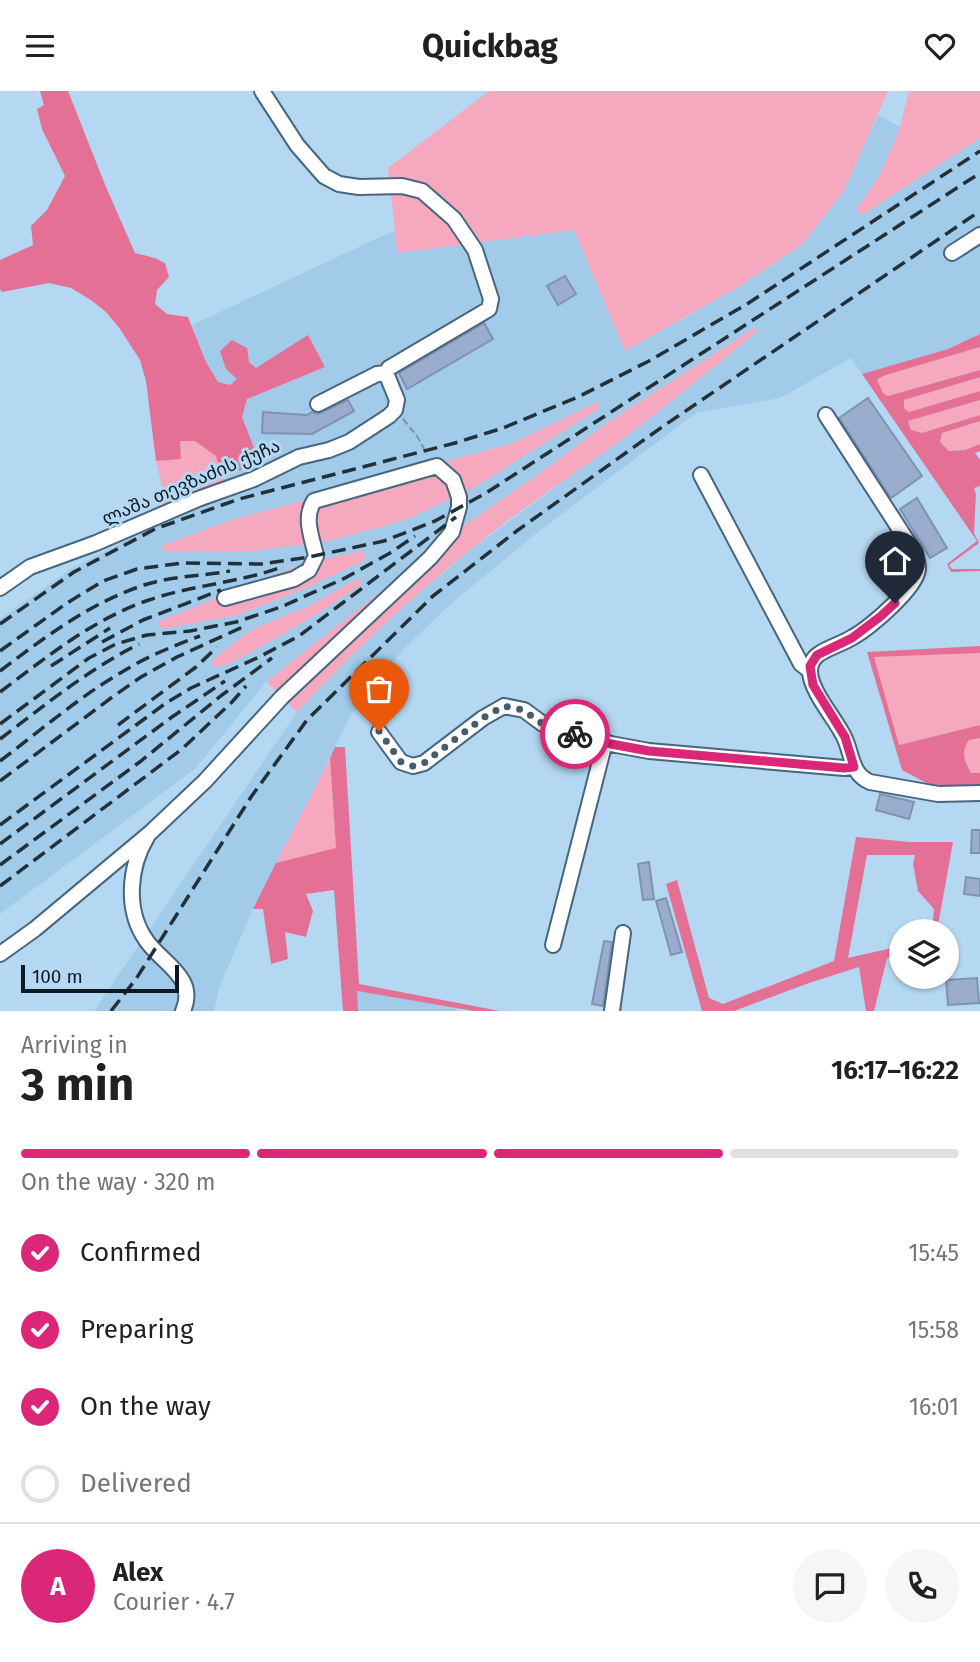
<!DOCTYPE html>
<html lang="en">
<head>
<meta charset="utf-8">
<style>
	:root { --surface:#fff; --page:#f6f6f6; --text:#202124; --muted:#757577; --line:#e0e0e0; --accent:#db2777 }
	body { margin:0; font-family:"Fira Sans","Noto Sans Georgian",sans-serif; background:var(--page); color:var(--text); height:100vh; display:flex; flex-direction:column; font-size:26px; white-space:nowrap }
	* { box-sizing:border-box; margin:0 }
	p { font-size:23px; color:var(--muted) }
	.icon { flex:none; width:38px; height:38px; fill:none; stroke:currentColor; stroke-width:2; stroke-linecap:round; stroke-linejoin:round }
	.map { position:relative; height:920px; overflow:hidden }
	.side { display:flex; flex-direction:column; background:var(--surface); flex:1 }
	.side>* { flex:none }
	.fabs { position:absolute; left:889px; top:828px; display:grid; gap:14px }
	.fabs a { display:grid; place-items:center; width:70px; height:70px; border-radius:50%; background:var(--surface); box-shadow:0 2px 5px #0004; font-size:35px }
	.scale { position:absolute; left:21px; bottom:18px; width:158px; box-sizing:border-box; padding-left:7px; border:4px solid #0c1922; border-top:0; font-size:19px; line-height:24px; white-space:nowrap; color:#0c1922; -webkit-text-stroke:5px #b5d8f2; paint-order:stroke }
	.pin { position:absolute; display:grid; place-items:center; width:60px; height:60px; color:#fff; margin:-72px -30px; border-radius:50% 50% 50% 0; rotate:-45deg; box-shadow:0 0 7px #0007 }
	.pin .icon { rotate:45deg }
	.courier { position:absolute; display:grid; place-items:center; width:70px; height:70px; margin:-35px; border:5px solid #db2777; border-radius:50%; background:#fff; color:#222; box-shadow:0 2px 9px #0007 }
	.head em { font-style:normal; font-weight:700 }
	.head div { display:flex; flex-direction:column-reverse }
	.head { display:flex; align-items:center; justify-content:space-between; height:119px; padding:0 21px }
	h1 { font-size:46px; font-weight:700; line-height:52px }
	.bar { display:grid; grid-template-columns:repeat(4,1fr); gap:10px 7px; align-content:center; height:84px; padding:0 21px }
	.bar i { height:9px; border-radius:5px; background:var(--line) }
	.bar .selected { background:var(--accent) }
	.bar p { grid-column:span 4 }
	.line { display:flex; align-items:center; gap:18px; padding:0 21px; border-top:2px solid var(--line) }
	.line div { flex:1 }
	.round { display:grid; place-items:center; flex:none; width:74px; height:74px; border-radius:37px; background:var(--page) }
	ol { padding:0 21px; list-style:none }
	li { display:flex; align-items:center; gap:21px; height:77px }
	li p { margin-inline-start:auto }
	li .icon { padding:7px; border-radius:50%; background:var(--accent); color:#fff; stroke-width:4 }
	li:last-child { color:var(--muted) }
	li i { width:38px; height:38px; border:4px solid var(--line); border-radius:50% }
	header { display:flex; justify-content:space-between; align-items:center; height:91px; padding:0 21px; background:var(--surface); font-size:32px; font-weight:700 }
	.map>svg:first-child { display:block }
</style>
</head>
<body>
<header><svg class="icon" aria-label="menu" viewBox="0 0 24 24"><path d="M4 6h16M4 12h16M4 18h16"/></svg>Quickbag<svg class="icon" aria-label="heart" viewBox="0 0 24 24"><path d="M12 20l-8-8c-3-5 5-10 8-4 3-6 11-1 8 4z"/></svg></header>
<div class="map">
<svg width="980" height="920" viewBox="0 0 980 920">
	<rect width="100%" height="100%" fill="#b5d8f2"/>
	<path fill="#a2cbe9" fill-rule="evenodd" d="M878 24 900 36 881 82 857 118 862 124 980 47V243L948 258 862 283 851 267 780 307 696 322 533 445 446 517 402 560 351 624 253 818 219 897 214 920H94L297 621 332 583 410 510 473 457 623 347 754 237 610 330 543 380 465 434 266 591 196 677 0 823V528L71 478 166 428 224 404 222 386 246 377 242 326 247 308 325 276 256 277 249 271 238 287 230 295 218 291 206 271 192 234 395 139 397 162 574 139 625 259 687 226 773 174 843 101ZM597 312 405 429 161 456 235 428 511 353ZM363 460 366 469 299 500 235 525 161 538 159 531 219 506 314 470ZM359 487 361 493 317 523 247 542 262 534 309 515Z
		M356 900 458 916 457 920H358Z"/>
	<path fill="#f5a8be" d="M489 0H888L843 101 803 153 740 195 625 260 574 139 397 162 395 139 388 77Z
		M909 0H980V47L862 124 857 118 881 82 900 36Z
		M754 237 758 240C713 277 668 314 621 349 572 385 519 419 471 458 409 508 351 563 297 621L266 591 465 434 543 380 610 330Z
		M980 256V279L888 305C881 301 879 296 877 289L883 285Z
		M980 286V300L909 321 904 317V309Z
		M980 309V324L922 342 911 339 908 330Z
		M597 311 600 317 472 398 405 429 330 450 252 460 165 461 161 455 235 428 511 353Z
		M980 330V353L965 359 949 360 939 351 942 342Z
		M180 349H195L216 365 224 390 161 419 157 412 162 396 156 370 181 368Z
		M363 460 366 469 299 500 235 525 161 538 158 531 219 506 295 476 314 470Z
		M359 487 362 493 317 523 266 553 229 573 217 576 211 574 214 568 247 542 262 534 309 515Z
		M980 562V634L899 654 874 566Z
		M980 647V682L972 683C965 670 960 662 969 649Z
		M330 667 336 758 276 772 325 677Z"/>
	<path fill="#e57096" d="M40 0H68L106 96 135 162 155 167 165 172 169 186 157 199 155 213 167 223 188 226 206 271 218 291 230 294 237 288 226 278 220 260 232 249 247 257 249 271 256 277 308 244 325 276 247 308 242 326 256 362 246 377 222 386 216 365 195 350H180L181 368 156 370 146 290 140 269 120 238 106 221 91 209 71 197 49 192 2 201 0 198V169L33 154 31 135 47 119 65 85 42 38 37 18 44 14Z
		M980 243V256L883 285 877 289 883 302 888 305 980 279V286L977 287 904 309V317L909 321 980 300V309L908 330 911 339 922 342 980 324V330L942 342 940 351 949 360 965 359 980 353V360L975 362 980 369V395L974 397 976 403 974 442 979 452 949 474 952 478H980V480L951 481 947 473 977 450 862 283 948 258Z
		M980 555V562L874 566 899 654 980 634V647L969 649C960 662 965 670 971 682H980V695L963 697 930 694 902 679 867 561Z
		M335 656H345L359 893 500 920H474L357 900 358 920H343L334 799 306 803 313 820 306 846 285 841 288 868 271 873 263 818H253L276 772 336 757 330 667Z
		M856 746 910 751H953L937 840H932L934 818 918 800 913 773 915 764H867L848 867 901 855V863L887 867 874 920H866L859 876 809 892 734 920H702L666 793 677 789 709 907 723 913 834 870Z"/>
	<path fill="#9aadce" stroke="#7f92b2" stroke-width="2" d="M565 185 576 203 558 214 547 195Z
		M484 232 493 248 407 298 399 282Z
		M868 307 922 385 891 407 839 327Z
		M348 309 354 320 312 343 262 342 263 321 307 324 312 321 318 323Z
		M917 407 947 457 930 467 900 418Z
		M880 703 914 711 909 728 876 719Z
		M972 739H980V762H971Z
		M649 771 654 808 643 809 638 773Z
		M966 786 980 788V805L964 803Z
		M666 807 682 861 671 864 656 810Z
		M604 850 612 851 603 915 592 913Z
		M977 887 979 912 948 914 946 889Z"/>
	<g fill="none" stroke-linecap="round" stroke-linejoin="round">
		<g stroke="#47667d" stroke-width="18">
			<path id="minor" d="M262 0 297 54 324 85 339 93 359 96 402 95 422 100 454 128 475 159 491 208 489 218 389 277 386 282 377 283 318 313
				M952 162 980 144
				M826 324 915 462C916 467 918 473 918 478 917 497 869 537 853 546 842 553 829 556 819 563 813 567 810 574 810 581 811 600 833 625 842 642 853 660 849 682 870 691L938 703 980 702
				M701 384 801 573 810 580
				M0 497 30 476 96 452 198 408 254 388 299 366 329 359 349 351 389 325 395 319 397 309 386 282
				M379 641 401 671 413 675 424 672 483 627 504 615 524 619 543 633 611 653 649 660 844 677 854 676
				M147 746C129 776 125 819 146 849 161 872 198 886 183 920
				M553 854 605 651
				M0 863 35 838 150 742 205 690 282 606 430 467 452 441 459 416V406L453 389 437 375 314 410C303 427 312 446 316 465L309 479 294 488 225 507
				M612 920 623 842"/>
		</g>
		<path stroke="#7893a7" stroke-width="2" stroke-dasharray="7 3.5" stroke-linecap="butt" d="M403 328 417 345 427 363"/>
		<use href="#minor" stroke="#fff" stroke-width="14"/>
		<path stroke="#21313c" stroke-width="3.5" stroke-dasharray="14 7" stroke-linecap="butt" d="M0 533 74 481 155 438 239 408 455 352 503 337 578 306 649 270 747 213 980 60
			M102 551 143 529 221 499
			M0 560 67 512 103 490 137 478 182 472 261 473 309 466 384 450 435 430 486 402 980 82
			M51 575 110 537
			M0 580C45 546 90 512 144 494 172 485 202 485 230 480
			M0 601C47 566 93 528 149 509 192 494 237 492 279 477
			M0 633 89 567 116 553 147 544 190 540 236 531 281 516 345 487 390 462 415 445
			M118 634 196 576 217 556
			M0 648C45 614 89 578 139 553
			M0 670C40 640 79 606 122 581 146 566 173 555 200 545
			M0 690 111 607 141 586 177 566 247 534
			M0 734 166 612 191 597 259 566 299 545 456 426
			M0 753 172 626 225 590
			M0 774 141 670 222 604 272 567
			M0 795 182 658 232 611 246 595
			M111 920 136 888 251 706 307 629 433 505 518 439 662 336 980 120"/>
	</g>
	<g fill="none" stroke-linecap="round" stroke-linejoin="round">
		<path stroke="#475c6b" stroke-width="7" stroke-dasharray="0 12.6" d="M379 640 401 671 413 675 424 672 483 627 504 615 523 619 543 633 575 643"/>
		<path stroke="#db2777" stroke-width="9" d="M575 643 611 653 649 660 844 677 854 676 845 646 813 594 810 575 817 564 852 547 881 525 895 512"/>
	</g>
	<g text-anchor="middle" stroke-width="6" stroke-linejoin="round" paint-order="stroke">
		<g font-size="18" fill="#0c1922" stroke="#b5d8f2">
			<text transform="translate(191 391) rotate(-23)" y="6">ლაშა თევზაძის ქუჩა</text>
		</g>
	</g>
</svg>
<div class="fabs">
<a><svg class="icon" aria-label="layers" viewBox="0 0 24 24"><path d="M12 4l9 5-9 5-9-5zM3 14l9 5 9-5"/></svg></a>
</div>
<div class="scale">100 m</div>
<div class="pin" style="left:379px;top:640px;background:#ea580c"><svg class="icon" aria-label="bag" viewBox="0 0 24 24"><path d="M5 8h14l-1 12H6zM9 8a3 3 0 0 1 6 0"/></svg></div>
<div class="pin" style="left:895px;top:512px;background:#1f2937"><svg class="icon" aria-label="home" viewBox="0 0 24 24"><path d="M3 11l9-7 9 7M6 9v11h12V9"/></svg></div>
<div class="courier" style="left:575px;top:643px"><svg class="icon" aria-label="bike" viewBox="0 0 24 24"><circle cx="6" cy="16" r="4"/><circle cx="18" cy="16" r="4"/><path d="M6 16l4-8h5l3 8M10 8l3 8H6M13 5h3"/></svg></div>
</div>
<section class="side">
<div class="head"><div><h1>3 min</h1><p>Arriving in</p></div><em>16:17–16:22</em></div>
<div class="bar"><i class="selected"></i><i class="selected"></i><i class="selected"></i><i></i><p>On the way · 320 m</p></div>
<ol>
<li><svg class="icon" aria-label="check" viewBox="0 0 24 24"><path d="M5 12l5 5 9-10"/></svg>Confirmed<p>15:45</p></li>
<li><svg class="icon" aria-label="check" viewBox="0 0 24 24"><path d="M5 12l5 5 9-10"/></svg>Preparing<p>15:58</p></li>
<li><svg class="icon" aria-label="check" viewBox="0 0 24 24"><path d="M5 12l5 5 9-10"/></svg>On the way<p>16:01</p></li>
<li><i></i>Delivered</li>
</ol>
<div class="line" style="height:126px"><b class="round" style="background:var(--accent);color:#fff">A</b><div><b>Alex</b><p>Courier · 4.7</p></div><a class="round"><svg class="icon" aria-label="chat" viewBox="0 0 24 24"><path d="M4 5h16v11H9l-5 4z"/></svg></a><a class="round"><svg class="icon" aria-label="phone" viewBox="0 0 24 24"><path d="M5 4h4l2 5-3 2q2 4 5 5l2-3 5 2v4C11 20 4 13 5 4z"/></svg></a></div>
</section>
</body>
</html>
